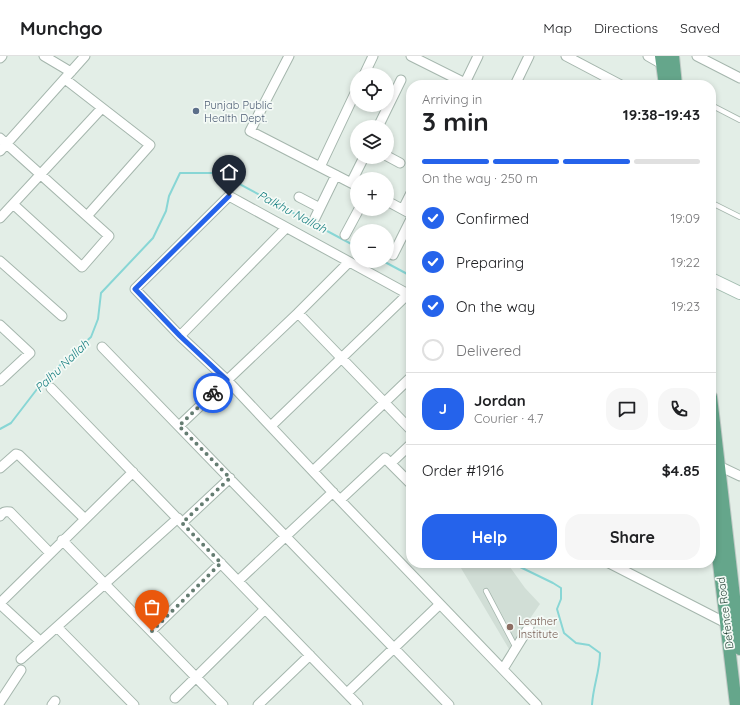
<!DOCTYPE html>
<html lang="en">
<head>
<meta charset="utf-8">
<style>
	:root { --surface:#fff; --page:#f6f6f6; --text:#202124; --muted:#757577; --line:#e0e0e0; --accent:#2563eb }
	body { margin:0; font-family:Quicksand,sans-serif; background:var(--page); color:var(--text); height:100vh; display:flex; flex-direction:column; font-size:15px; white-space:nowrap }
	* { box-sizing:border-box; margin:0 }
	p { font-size:13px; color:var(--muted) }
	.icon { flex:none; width:22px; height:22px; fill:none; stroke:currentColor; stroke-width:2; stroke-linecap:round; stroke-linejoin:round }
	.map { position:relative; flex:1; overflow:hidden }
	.sheet { position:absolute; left:406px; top:24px; width:310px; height:488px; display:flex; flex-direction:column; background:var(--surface); border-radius:16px; box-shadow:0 2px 6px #0003 }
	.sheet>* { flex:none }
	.tools { position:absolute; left:350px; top:12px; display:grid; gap:8px }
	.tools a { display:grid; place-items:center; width:44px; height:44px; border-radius:50%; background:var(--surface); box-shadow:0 2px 6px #0003; font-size:20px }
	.pin { position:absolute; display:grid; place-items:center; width:34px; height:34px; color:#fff; margin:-41px -17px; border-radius:50% 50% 50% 0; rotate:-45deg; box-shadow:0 0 4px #0007 }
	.pin .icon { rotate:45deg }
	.courier { position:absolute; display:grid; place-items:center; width:40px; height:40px; margin:-20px; border:3px solid #2563eb; border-radius:50%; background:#fff; color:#222; box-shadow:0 1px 5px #0007 }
	.headline em { font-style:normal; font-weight:700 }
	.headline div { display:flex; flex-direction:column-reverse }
	.headline { display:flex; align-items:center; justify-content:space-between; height:68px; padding:0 16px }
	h1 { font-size:26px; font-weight:700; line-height:30px }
	.bar { display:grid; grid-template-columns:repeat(4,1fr); gap:6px 4px; align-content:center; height:48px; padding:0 16px }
	.bar i { height:5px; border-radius:3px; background:var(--line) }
	.bar .on { background:var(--accent) }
	.bar p { grid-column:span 4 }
	.line { display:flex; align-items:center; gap:10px; padding:0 16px; border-top:1px solid var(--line) }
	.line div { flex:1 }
	.round { display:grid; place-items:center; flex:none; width:42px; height:42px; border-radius:16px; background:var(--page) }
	ol { padding:0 16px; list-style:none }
	li { display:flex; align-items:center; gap:12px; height:44px }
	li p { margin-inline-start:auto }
	li .icon { padding:4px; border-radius:50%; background:var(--accent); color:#fff; stroke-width:4 }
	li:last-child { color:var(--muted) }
	li i { width:22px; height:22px; border:2px solid var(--line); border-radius:50% }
	.primary-button { display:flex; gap:8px; margin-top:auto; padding:8px 16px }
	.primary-button a { flex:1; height:46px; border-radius:16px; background:var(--accent); color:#fff; font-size:16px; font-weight:700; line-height:46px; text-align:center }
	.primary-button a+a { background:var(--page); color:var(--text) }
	header { display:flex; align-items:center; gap:24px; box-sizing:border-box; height:56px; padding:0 20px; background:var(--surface); border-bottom:1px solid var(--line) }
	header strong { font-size:19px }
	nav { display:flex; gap:22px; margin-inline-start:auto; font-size:14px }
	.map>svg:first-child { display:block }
</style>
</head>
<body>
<header>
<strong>Munchgo</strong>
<nav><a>Map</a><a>Directions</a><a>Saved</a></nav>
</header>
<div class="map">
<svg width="740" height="649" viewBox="0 0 740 649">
	<rect width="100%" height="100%" fill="#e3eee7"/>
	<path fill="#d1ded6" d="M458 507H510V511L525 532 540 548 509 593Z"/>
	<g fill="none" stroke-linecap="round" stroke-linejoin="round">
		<path stroke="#88d6d5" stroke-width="2" d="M383 205 411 220
			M411 272V275
			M0 373 11 367 44 324 91 281 98 263 101 237 153 182 166 155 169 140 180 117H219L357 191
			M516 507V509L553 527 561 532V543L557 553 564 577 576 587 589 589 600 597C600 615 593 630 592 649"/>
		<g stroke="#a5b6ad" stroke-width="6">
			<path id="lane" d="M711 49 740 64
				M712 147 740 161
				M486 535 516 592"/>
		</g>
		<g stroke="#a5b6ad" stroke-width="11">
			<path id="street" d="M44 0 71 16
				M289 0 250 75 357 130
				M411 0 469 29
				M566 0 621 29
				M648 0 662 8
				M697 0 740 22
				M0 2 2 0
				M364 19 373 0
				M65 23 150 89 87 160
				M464 29 478 0
				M515 29 529 0
				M378 71 401 24
				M0 82 109 180 82 211 13 148
				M0 95 85 0
				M387 100 400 107
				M320 111 357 33
				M351 127 364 101
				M299 141 320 152
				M387 145 411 158
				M403 153 411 137
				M0 162 102 52
				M315 162 336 119
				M345 179 359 153
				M393 199 411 163
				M0 205 62 260
				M298 257 411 374
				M0 269 30 297 0 325
				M180 280 286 172
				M102 291 449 649
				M51 332 358 649
				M179 370 298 257 349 206
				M271 370 408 238 229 140 135 233 180 280 227 324 340 444 537 649
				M391 407 411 388
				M719 410 740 420
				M0 412 16 398 19 399 85 463
				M313 415 411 321
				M340 444 385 402 411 428
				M0 460C3 456 5 455 10 456L50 497
				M182 467 230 422
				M62 484 223 649
				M609 507 726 567
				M238 525 333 436
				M57 571 134 649
				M151 575 221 507
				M40 585 1 549V546L133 416
				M21 603 178 462
				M503 613 529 571
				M347 637 440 548
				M175 642 265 553
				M0 646 21 614
				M52 649 55 645
				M258 649 310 599"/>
		</g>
		<g stroke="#a3bdb0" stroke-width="14">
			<path id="secondary" d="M711 223 740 237"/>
		</g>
		<g stroke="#c1cac6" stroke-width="14">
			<path id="primary" d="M661 0 665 29
				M673 0 676 29
				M711 341 740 593
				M711 441 736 649"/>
		</g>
		<use href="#lane" stroke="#fff" stroke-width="4.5"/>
		<use href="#street" stroke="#fff" stroke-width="9"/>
		<use href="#secondary" stroke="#fff" stroke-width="12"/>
		<use href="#primary" stroke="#65a68b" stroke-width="12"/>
	</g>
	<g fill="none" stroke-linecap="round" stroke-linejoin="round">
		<path stroke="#657d72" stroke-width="4" stroke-dasharray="0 7.2" d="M152 575 221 507 182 467 230 422 179 370 213 337"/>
		<path stroke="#2563eb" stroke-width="5" d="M213 337 227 324 180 280 135 233 229 140"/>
	</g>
	<circle fill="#5c6f8a" stroke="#f4faf6" stroke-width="1.5" cx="196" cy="55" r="4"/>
	<circle fill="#8d6e63" stroke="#f4faf6" stroke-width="1.5" cx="510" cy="571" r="4"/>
	<g text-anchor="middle" stroke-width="3.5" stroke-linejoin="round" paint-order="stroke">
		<g font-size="11" fill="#4e5e75" stroke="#f4faf6" text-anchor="start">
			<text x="204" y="53">Punjab Public<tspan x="204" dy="13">Health Dept.</tspan></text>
		</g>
		<g font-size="11" fill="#214033" stroke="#f4faf6">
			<text transform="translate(725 557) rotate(-97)" y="4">Defence Road</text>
		</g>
		<g font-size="11" fill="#785e54" stroke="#f4faf6" text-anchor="start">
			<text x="518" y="569">Leather<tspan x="518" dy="13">Institute</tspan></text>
		</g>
		<g font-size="12" font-style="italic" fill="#177f80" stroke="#f4faf6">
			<text transform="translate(292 156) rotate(28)" y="4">Palkhu Nallah</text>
			<text transform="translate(62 310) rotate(-44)" y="4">Palhu Nallah</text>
		</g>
	</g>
</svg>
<div class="tools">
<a><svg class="icon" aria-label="locate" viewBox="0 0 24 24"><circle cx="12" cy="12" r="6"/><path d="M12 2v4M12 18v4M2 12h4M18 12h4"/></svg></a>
<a><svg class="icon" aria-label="layers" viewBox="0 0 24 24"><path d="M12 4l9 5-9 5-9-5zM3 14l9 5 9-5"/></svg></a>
<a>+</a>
<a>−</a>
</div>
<div class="pin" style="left:152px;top:575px;background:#ea580c"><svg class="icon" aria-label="bag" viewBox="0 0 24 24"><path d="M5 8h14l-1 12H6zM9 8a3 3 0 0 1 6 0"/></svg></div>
<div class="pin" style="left:229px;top:140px;background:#1f2937"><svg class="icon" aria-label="home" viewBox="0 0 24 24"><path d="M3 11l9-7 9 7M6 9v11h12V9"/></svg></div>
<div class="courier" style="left:213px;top:337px"><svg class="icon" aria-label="bike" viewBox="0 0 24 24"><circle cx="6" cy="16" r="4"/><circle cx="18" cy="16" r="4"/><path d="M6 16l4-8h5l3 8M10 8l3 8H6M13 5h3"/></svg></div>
<section class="sheet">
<div class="headline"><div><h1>3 min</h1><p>Arriving in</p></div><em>19:38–19:43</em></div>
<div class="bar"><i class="on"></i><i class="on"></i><i class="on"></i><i></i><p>On the way · 250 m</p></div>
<ol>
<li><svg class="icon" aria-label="check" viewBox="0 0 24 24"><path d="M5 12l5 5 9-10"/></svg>Confirmed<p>19:09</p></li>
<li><svg class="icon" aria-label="check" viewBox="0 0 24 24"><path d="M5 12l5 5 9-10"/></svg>Preparing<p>19:22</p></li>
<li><svg class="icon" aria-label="check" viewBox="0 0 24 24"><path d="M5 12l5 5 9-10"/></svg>On the way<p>19:23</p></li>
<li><i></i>Delivered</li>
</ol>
<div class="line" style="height:72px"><b class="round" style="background:var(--accent);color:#fff">J</b><div><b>Jordan</b><p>Courier · 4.7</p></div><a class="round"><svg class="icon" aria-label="chat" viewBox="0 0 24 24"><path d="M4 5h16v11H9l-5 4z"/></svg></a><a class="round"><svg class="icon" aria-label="phone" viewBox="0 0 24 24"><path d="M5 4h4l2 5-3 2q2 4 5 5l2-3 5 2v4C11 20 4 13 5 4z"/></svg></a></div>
<div class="line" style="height:52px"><div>Order #1916</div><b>$4.85</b></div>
<div class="primary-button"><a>Help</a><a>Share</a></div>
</section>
</div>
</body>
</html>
